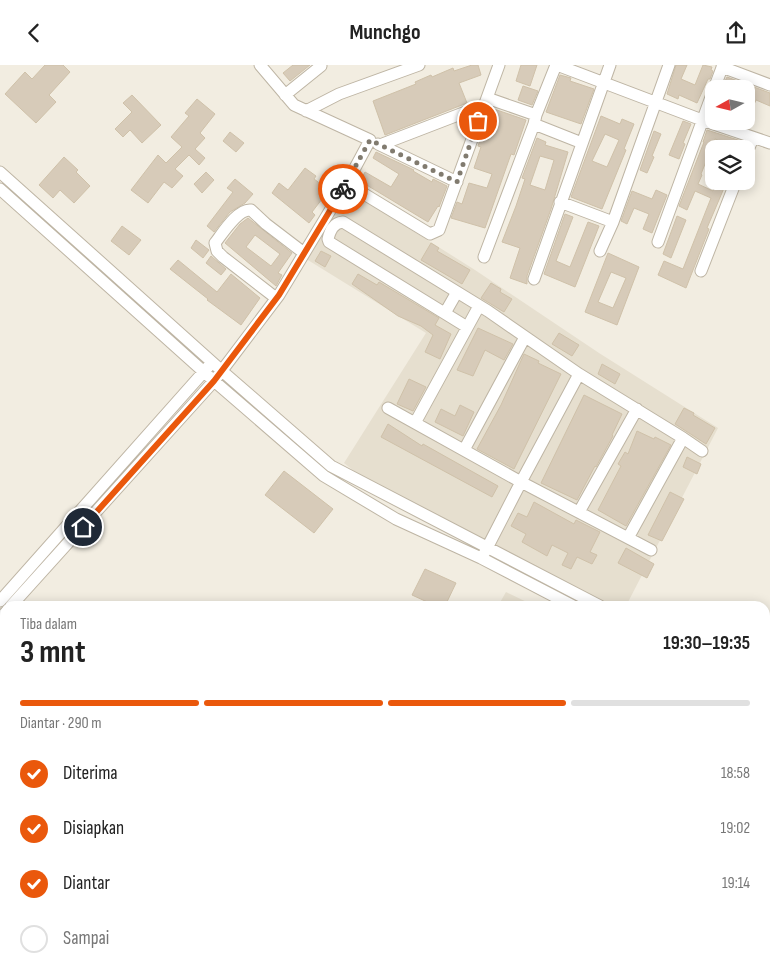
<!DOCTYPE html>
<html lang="id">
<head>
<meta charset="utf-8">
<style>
	:root { --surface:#fff; --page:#f2f2f2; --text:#222; --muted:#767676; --line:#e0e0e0; --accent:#ea580c }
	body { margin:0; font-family:"Sofia Sans Condensed",sans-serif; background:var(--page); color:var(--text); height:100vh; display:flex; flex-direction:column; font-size:19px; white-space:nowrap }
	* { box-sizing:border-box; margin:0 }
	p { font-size:16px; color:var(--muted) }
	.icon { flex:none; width:28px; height:28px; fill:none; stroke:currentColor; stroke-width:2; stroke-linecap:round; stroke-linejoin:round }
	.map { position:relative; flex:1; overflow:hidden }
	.panel { position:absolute; left:0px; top:536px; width:770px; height:376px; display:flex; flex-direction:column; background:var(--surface); border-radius:15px 15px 0 0; box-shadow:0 2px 12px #0003 }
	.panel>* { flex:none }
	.needle { width:32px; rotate:262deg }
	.controls { position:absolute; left:705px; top:15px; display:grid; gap:10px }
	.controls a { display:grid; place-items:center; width:50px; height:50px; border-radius:10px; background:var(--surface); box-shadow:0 2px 12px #0003; font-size:25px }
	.pin { position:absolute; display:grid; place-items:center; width:42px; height:42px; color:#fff; margin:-21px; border:2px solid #fff; border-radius:50%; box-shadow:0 1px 5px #0007 }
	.courier { position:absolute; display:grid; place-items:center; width:50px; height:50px; margin:-25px; border:4px solid #ea580c; border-radius:50%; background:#fff; color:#222; box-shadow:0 1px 6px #0007 }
	.overview em { font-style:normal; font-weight:700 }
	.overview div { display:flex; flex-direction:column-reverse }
	.overview { display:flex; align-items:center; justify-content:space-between; height:85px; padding:0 20px }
	h1 { font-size:32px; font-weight:700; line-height:38px }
	.bar { display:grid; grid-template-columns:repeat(4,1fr); gap:8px 5px; align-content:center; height:60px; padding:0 20px }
	.bar i { height:6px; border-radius:4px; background:var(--line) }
	.bar .current { background:var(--accent) }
	.bar p { grid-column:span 4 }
	ol { padding:0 20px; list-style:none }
	li { display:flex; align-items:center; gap:15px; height:55px }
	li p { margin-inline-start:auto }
	li .icon { padding:5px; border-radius:50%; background:var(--accent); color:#fff; stroke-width:4 }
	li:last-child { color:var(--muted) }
	li i { width:28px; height:28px; border:2px solid var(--line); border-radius:50% }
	header { display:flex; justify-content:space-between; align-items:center; height:65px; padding:0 20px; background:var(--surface); font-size:22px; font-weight:700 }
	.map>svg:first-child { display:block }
</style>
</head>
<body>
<header><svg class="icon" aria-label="back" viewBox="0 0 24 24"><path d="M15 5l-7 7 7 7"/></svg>Munchgo<svg class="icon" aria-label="share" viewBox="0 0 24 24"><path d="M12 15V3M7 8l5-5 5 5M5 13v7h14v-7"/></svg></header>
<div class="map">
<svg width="770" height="912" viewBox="0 0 770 912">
	<rect width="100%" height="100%" fill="#f2ede1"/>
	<path fill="#e6dfcf" d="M345 123 475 205 599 288 718 363 626 541H609L492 482 359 410 344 398 426 268 303 192Z
		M506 527 535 541H498Z
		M765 655 770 657V912H685L676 908H765Z"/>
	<path fill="#d7cbb9" stroke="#cfc1a9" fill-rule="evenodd" d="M45 0H63L70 7 49 30 56 37 36 58 5 29 25 7 32 14Z
		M293 0H310L290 16 283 8Z
		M472 0H478L481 10 459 18 467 38 385 70 373 36 416 19 415 17 431 10 432 12 453 3 454 6Z
		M521 0H537L530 21 516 16Z
		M676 0H687L681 14 695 20 703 0 712 2 711 5 713 6 710 14H708L697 38 679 30 678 34 667 29Z
		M560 10 571 13 570 16 594 24 581 59 546 47Z
		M727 12 770 28V41L756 35 746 58V24H732L723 20Z
		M523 21 538 26 532 40 518 35Z
		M132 30 161 60 142 78 130 65 123 72 115 64 132 47 123 38Z
		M197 34 215 49 200 68 205 73 195 84 205 93 199 100 189 90 175 104 183 111 172 123 164 117 148 138 131 125 158 90 166 98 182 82 171 72 189 51 185 48Z
		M491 43 526 55 514 90 511 89 485 163 451 153 457 137 462 139 469 118 487 123 492 109 474 103 481 82 478 81Z
		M601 51 620 59 622 54 634 59 624 84 626 85 602 144 571 132ZM605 69 619 75 607 102 592 96Z
		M683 56 691 59 683 78 685 79 679 94 669 90Z
		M707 65 741 76 737 84H728L729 80 715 74 701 109 702 110 698 119 713 126 717 116H727L707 163 709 164 686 223 658 210 664 196 683 204 711 133 695 126 687 145 679 141 704 77H703Z
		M654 66 661 69 652 91 654 92 647 108 640 105Z
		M230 67 244 78 236 87 223 76Z
		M537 73 546 77 545 80 568 87 551 144 527 211V219L510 213 520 183 502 177 516 141 525 114 522 113ZM540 91 554 95 545 125 530 120Z
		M376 87 414 105 413 106 432 117 433 114 447 121 439 142 438 141 428 157 360 116 365 107 391 122 399 109 373 93Z
		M64 92 78 105 76 107 90 121 74 138 60 125 53 133 39 120Z
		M305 103 316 111 314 114 329 125 312 147 315 150 309 158 272 128 279 118 288 125Z
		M206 107 214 115 202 128 194 119Z
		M235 114 253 129 245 138 230 147 214 167 207 161 233 127 227 123Z
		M656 125 667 130 652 168 643 164 649 149 634 143 627 159 621 156 632 126 652 134Z
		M565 149 573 152 556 196 570 202 588 157 599 161 575 222 544 209Z
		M677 151 686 155 671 193 663 189Z
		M248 153 292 188 278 208 282 210 276 221 225 178 240 159ZM255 170 280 189 271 201 246 182Z
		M122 161 141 175 129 190 111 176Z
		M196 175 209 185 203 193 191 183Z
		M431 178 439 183 437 186 470 205 462 219 421 195Z
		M321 186 331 191 325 202 315 196Z
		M608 188 639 202 617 260 585 247ZM611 207 626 213 613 243 598 237Z
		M211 191 226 204 221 210 206 198Z
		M178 195 217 227 231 209 260 233 241 260 207 235 208 234 170 204Z
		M358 209 377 220 379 217 439 253 435 260 451 269 440 294 425 287 433 270 421 261 398 251 352 219Z
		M491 218 501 224 500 227 512 234 504 247 481 233Z
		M478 263 513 279 504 295 485 285 473 311 457 305Z
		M559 268 579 280 572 291 552 279Z
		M524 289 539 296 538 298 561 309 514 404 477 384 501 340Z
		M602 299 620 309 615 319 598 309Z
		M409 314 426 322 413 346 397 339Z
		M584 330 622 349 612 370 613 371 596 402 595 401 577 435 541 418Z
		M460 340 474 347 463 371 435 357 441 344 455 351Z
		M684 343 694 348 693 350 715 363 706 379 675 359Z
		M388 359 422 381 423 379 498 421 492 432 381 372Z
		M637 366 654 374 655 372 671 380 626 461 598 445 621 401 618 399 625 387 628 389Z
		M687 392 701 399 697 409 683 402Z
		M284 406 333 444 314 468 265 430Z
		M670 427 684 434 662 476 648 470Z
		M534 437 574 459 576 455 600 467 590 487 597 490 592 499 577 492 571 504 562 500 568 488 552 480 547 491 522 477 526 469 511 461 518 448 527 452Z
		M626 483 654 499 647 513 618 498Z
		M425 504 456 518 445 541H436L412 530Z"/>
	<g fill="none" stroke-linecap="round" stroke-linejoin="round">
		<g stroke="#beb5a4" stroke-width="13">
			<path id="minor" d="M557 0 702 55 770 78
				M722 2 770 20
				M714 24 723 0
				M285 30 321 1
				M487 33 536 50
				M306 46 339 29 419 0
				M534 59 582 78
				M378 79 457 117
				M380 80 484 40
				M746 90 753 73
				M0 107 222 306 331 401 600 541
				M346 118 430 169 439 165 499 0
				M0 124 214 316 324 411 396 454 481 493 573 541
				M560 137 613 157
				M658 177 714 24
				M600 186 613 157 669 0
				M484 192 534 59 536 50 556 0
				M701 206 736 116
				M534 214 610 0
				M276 233 223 192 217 186 215 178C222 169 238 143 251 145L266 159 304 188
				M445 248 457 227
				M467 262 329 177 328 174C330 166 333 158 343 157L488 246 579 309 521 417 651 485
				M579 309 683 373 628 473
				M388 343 521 417 485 487
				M415 358 479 241
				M683 373 702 386
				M464 385 525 272
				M579 447 637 344
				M0 536 208 302
				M11 541 214 316 279 230 349 114 370 75 294 40 260 0
				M0 554 5 548
				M0 596 5 600
				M0 621 5 625
				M765 628 770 630
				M765 642 770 645
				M765 751 770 753
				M765 813 770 804
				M765 834 770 837
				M756 908 764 912"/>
		</g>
		<use href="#minor" stroke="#fff" stroke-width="11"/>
	</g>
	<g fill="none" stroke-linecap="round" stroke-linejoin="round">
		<path stroke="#817b6f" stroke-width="5" stroke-dasharray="0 9" d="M343 124 370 75 457 117 478 56"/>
		<path stroke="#ea580c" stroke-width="6" d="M83 462 214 316 279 230 343 124"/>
	</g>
</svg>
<div class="controls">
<a><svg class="needle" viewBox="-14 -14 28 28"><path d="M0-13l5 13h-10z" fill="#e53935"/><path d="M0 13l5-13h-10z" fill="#767676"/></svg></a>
<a><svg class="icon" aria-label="layers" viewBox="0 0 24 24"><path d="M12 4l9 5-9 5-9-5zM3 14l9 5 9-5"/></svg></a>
</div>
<div class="pin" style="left:478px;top:56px;background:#ea580c"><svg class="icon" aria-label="bag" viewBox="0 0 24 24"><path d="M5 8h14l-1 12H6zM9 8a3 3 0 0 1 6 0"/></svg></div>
<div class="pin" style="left:83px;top:462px;background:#1f2937"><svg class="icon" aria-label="home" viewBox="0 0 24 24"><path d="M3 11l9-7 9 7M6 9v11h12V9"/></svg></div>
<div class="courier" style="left:343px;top:124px"><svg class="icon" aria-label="bike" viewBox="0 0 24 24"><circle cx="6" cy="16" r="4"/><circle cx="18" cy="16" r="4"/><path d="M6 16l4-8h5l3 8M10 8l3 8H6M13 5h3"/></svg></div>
<section class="panel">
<div class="overview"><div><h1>3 mnt</h1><p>Tiba dalam</p></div><em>19:30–19:35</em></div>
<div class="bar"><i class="current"></i><i class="current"></i><i class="current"></i><i></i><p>Diantar · 290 m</p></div>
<ol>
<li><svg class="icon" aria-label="check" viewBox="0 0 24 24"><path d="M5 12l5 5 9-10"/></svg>Diterima<p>18:58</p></li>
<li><svg class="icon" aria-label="check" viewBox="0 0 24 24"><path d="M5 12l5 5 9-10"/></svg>Disiapkan<p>19:02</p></li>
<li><svg class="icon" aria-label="check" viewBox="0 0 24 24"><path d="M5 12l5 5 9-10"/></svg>Diantar<p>19:14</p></li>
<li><i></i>Sampai</li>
</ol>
</section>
</div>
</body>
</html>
